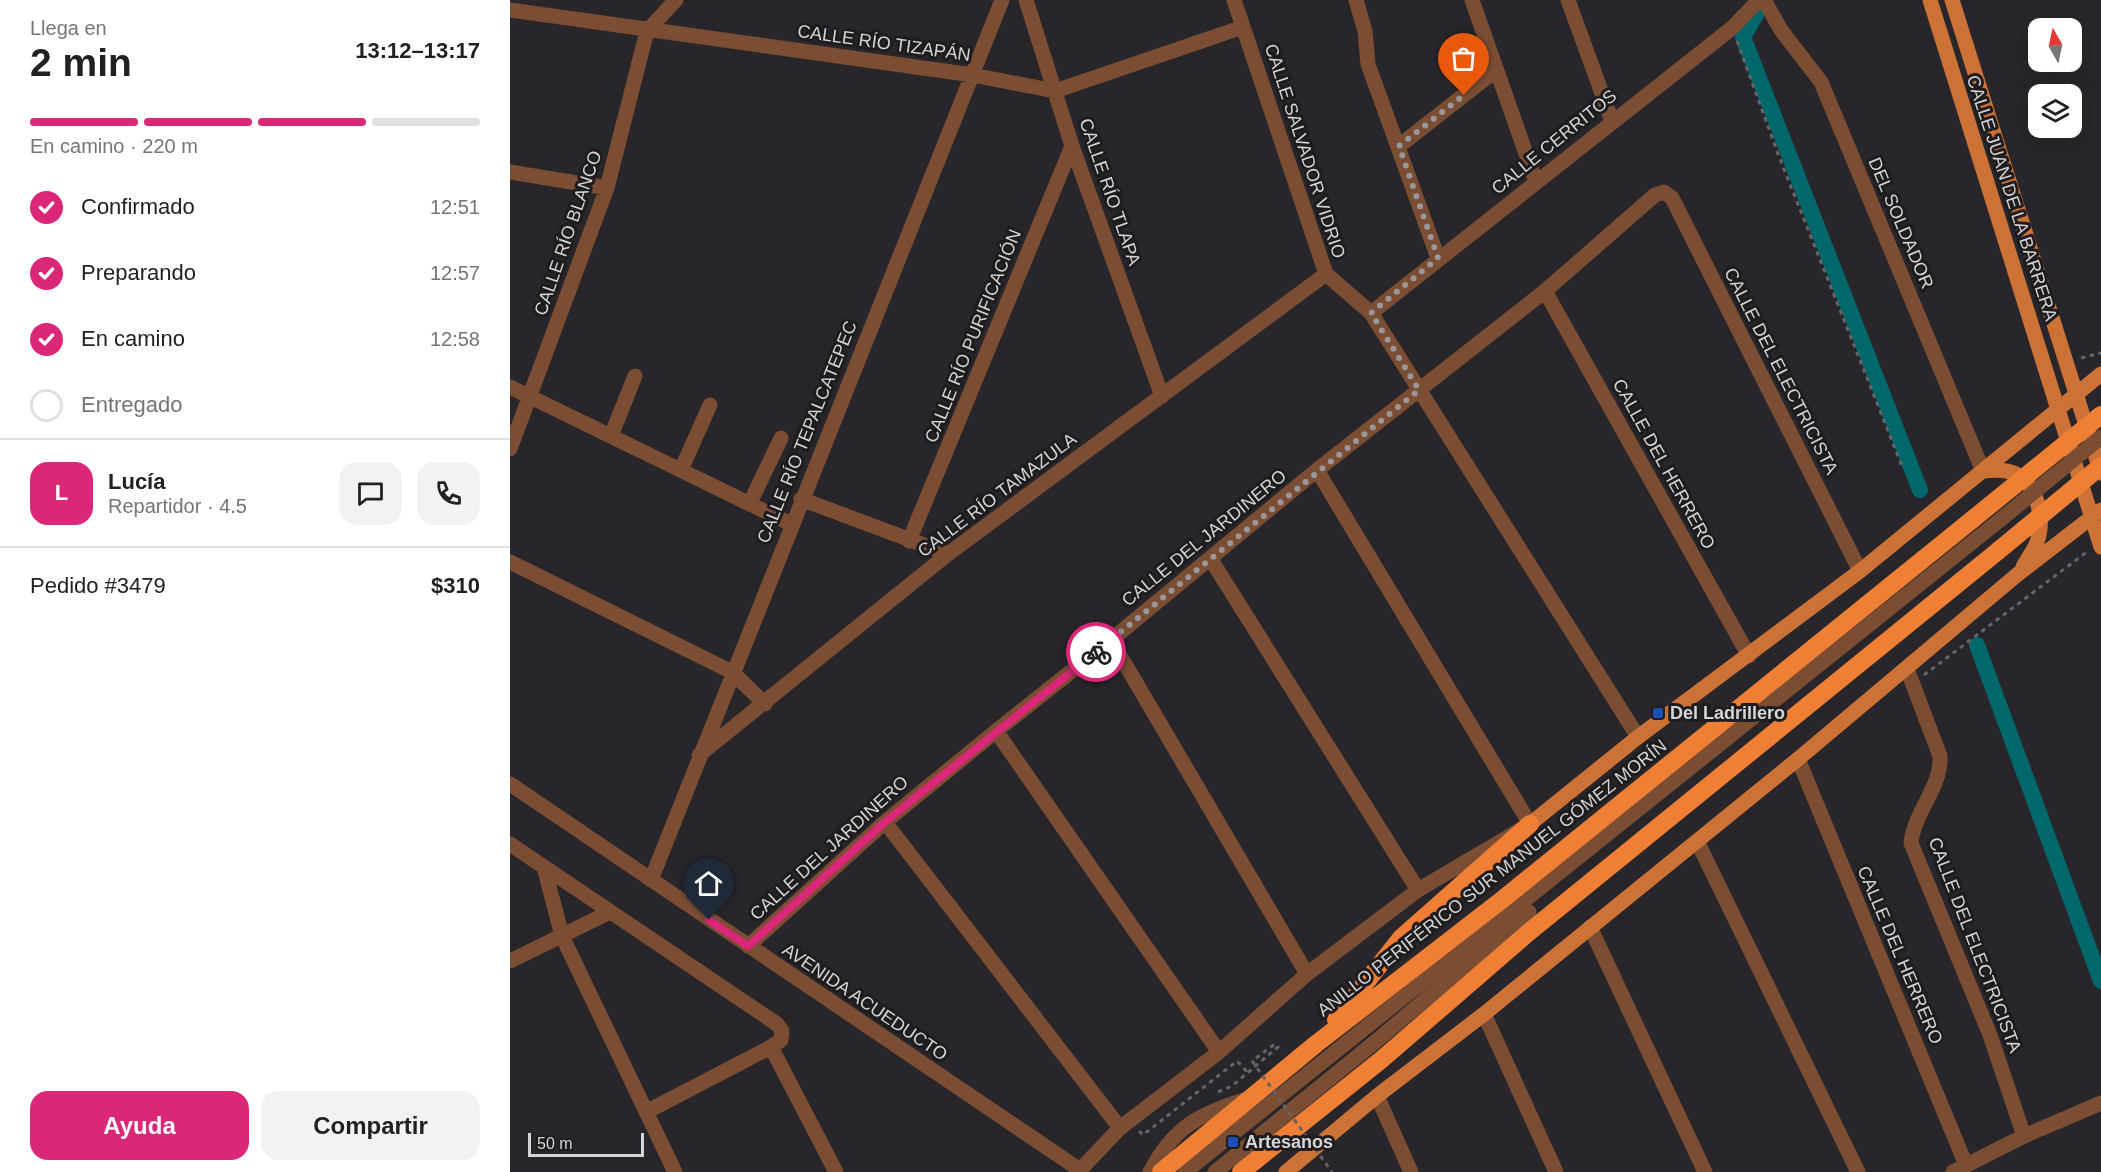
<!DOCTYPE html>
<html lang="es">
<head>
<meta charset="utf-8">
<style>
	:root { --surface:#fff; --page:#f2f2f2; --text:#202124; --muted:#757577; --line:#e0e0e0; --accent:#db2777 }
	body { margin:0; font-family:Helvetica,sans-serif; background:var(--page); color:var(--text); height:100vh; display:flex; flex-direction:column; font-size:22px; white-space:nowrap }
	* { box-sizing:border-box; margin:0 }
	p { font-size:20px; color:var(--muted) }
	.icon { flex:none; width:33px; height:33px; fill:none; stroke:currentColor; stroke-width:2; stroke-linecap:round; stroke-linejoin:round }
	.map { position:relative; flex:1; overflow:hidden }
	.details { display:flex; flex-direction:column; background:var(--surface); width:510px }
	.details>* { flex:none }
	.needle { width:39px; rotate:351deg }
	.controls { position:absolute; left:1518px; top:18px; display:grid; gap:12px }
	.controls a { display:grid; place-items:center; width:54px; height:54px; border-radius:12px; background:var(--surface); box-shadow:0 6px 24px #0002; font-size:30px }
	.scale { position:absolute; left:18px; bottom:15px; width:116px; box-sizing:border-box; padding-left:6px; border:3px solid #d6d4d7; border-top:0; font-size:16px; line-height:21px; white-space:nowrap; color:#d6d4d7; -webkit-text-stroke:4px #1f1c20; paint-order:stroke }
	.pin { position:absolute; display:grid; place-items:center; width:51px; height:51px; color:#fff; margin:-62px -26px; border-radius:50% 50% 50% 0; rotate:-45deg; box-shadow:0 0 6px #0007 }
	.pin .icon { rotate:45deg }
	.courier { position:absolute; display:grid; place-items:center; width:60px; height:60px; margin:-30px; border:4px solid #db2777; border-radius:50%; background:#fff; color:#222; box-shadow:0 2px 8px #0007 }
	.overview em { font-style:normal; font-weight:700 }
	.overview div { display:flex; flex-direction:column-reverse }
	.overview { display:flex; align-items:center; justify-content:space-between; height:102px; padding:0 30px }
	h1 { font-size:39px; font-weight:700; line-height:45px }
	.bar { display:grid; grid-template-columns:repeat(4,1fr); gap:9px 6px; align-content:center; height:72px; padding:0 30px }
	.bar i { height:8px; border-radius:4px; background:var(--line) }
	.bar .active { background:var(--accent) }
	.bar p { grid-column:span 4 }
	.line { display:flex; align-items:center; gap:15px; padding:0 30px; border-top:2px solid var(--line) }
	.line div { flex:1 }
	.round { display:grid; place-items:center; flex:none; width:63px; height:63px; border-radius:18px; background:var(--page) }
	ol { padding:0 30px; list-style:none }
	li { display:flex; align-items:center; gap:18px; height:66px }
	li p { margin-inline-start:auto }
	li .icon { padding:6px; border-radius:50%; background:var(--accent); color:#fff; stroke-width:4 }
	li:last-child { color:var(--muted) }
	li i { width:33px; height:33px; border:3px solid var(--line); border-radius:50% }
	.primary-button { display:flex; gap:12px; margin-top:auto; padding:12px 30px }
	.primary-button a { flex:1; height:69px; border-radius:18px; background:var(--accent); color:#fff; font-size:24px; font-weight:700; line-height:69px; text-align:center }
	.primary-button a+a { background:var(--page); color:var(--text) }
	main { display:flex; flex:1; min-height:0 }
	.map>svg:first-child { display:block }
</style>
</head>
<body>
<main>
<section class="details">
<div class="overview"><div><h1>2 min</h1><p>Llega en</p></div><em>13:12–13:17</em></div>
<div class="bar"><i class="active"></i><i class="active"></i><i class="active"></i><i></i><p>En camino · 220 m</p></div>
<ol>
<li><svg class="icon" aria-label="check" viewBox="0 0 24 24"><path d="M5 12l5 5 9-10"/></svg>Confirmado<p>12:51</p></li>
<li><svg class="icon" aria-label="check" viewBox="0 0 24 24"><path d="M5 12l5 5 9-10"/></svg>Preparando<p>12:57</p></li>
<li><svg class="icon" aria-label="check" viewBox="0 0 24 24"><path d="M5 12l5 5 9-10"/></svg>En camino<p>12:58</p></li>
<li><i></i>Entregado</li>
</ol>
<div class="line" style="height:108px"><b class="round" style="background:var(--accent);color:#fff">L</b><div><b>Lucía</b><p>Repartidor · 4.5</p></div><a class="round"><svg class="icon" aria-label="chat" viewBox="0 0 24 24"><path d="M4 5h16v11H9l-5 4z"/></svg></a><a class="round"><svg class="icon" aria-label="phone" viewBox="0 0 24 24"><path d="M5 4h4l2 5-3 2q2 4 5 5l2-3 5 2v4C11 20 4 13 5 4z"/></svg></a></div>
<div class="line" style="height:78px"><div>Pedido #3479</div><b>$310</b></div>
<div class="primary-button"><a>Ayuda</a><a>Compartir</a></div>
</section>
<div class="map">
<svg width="1591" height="1172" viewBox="0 0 1591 1172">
	<rect width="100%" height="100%" fill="#28262a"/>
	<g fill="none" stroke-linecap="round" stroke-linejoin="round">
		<path stroke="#00676b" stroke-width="16" d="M1247 13 1233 37 1410 490
			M1467 645 1591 981"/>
		<path stroke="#666467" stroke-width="3" stroke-dasharray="4.5 4.5" stroke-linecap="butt" d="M1227 41 1268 154 1392 466
			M1571 358 1591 353
			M1414 675 1578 551
			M708 1092 722 1086 768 1047 765 1044 742 1061
			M629 1131 633 1135 727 1061 738 1073"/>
		<path stroke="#7b4e34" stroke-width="15" d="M516 0 562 146 652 396
			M724 0 816 274 861 313 1128 737
			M846 0 855 31 858 64 928 258
			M962 0 1026 182
			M1058 0 1102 121
			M1254 0 1271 30 1311 82 1473 471
			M0 10 463 75 545 91 733 27
			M889 146 986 70
			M0 172 97 188
			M1035 291 1239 656
			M861 313 1222 28 1249 0
			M0 387 281 524
			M101 436 125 376
			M0 449 97 188 137 31 166 0
			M171 470 200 405
			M291 499 438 554
			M240 503 271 438
			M399 541 562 146
			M700 558 908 890
			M0 562 222 672 255 704
			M601 640 797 974
			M1397 669 1430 756C1432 787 1404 812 1401 843L1480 1035 1514 1136
			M486 731 709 1052
			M189 755 438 554 816 274
			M1288 759 1456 1165
			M0 784 570 1170 610 1128 709 1052 797 974 908 890 1020 824 807 470
			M375 822 610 1128
			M1187 841 1348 1172
			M0 844 267 1024 272 1031 271 1040 261 1047 136 1112
			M34 867 52 936 165 1172
			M141 880 492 0
			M1080 927 1195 1172
			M238 946 375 822 486 731 601 640 807 470 1035 291 1145 195 1154 192 1162 198 1350 571
			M0 961 100 912
			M974 1014 1046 1172
			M261 1047 326 1172
			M867 1096 901 1172
			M640 1172C664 1126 690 1114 737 1099
			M675 1172 1490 520
			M705 1172 865 1042 1019 912
			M1443 1172 1514 1136 1591 1103"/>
		<path stroke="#cd7236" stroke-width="15" d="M1420 0 1591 547
			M1442 0 1591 473
			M1473 471C1483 470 1496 469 1506 474 1528 486 1535 520 1527 542 1524 550 1517 559 1513 567
			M1020 824 1128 737 1350 571 1591 374
			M776 1172 867 1096 974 1014 1288 759 1508 574 1591 510"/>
		<path stroke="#ee7f34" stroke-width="18" d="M826 1020 891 938 1020 824
			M651 1172 806 1044 993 899 1463 519
			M731 1172 871 1060 1019 932 1488 551"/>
		<path stroke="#666467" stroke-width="3" stroke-dasharray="4.5 4.5" stroke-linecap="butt" d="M742 1061 822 1172"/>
		<path stroke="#7b4e34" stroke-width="15" d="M1490 520 1591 437"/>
		<path stroke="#ee7f34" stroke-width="18" d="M1463 519 1591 415
			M1488 551 1591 466"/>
	</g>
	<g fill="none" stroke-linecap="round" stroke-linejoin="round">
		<path stroke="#99979a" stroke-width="6" stroke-dasharray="0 10.8" d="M586 652 909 390 861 313 928 258 889 146 954 95"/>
		<path stroke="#db2777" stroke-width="8" d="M199 920 238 946 375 822 586 652"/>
	</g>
	<g fill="#1a4fb4" stroke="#1f1c20" stroke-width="2">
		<rect x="1142" y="707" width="12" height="12" rx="3"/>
		<rect x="717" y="1136" width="12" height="12" rx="3"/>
	</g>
	<g text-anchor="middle" stroke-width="6" stroke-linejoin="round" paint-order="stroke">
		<g font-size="18" fill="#d6d4d7" stroke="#1f1c20">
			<text transform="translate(374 43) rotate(8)" y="6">CALLE RÍO TIZAPÁN</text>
			<text transform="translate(1044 142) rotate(-39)" y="6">CALLE CERRITOS</text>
			<text transform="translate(795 151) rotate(72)" y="6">CALLE SALVADOR VIDRIO</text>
			<text transform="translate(600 192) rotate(71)" y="6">CALLE RÍO TLAPA</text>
			<text transform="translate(1502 198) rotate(72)" y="6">CALLE JUAN DE LA BARRERA</text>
			<text transform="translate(1391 223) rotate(67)" y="6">DEL SOLDADOR</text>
			<text transform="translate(58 233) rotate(-71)" y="6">CALLE RÍO BLANCO</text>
			<text transform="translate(463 336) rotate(-68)" y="6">CALLE RÍO PURIFICACIÓN</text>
			<text transform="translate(1271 371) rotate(63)" y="6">CALLE DEL ELECTRICISTA</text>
			<text transform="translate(297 432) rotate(-68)" y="6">CALLE RÍO TEPALCATEPEC</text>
			<text transform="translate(1154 464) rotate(61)" y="6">CALLE DEL HERRERO</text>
			<text transform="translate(487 495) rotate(-37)" y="6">CALLE RÍO TAMAZULA</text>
			<text transform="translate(694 538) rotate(-39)" y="6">CALLE DEL JARDINERO</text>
			<text transform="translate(319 848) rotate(-42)" y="6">CALLE DEL JARDINERO</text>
			<text transform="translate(982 878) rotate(-38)" y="6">ANILLO PERIFÉRICO SUR MANUEL GÓMEZ MORÍN</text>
			<text transform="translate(1465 945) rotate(69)" y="6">CALLE DEL ELECTRICISTA</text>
			<text transform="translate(1390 955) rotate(67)" y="6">CALLE DEL HERRERO</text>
			<text transform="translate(355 1002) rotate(34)" y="6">AVENIDA ACUEDUCTO</text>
		</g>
		<g font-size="18" font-weight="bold" fill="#d6d4d7" stroke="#1f1c20" text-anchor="start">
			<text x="1160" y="719">Del Ladrillero</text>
			<text x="735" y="1148">Artesanos</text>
		</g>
	</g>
</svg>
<div class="controls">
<a><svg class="needle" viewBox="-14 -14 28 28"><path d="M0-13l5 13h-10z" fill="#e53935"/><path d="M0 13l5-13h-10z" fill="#757577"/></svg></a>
<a><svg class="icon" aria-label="layers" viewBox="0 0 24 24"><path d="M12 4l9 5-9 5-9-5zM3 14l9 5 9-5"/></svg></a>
</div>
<div class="scale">50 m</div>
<div class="pin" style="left:954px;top:95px;background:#ea580c"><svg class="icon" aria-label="bag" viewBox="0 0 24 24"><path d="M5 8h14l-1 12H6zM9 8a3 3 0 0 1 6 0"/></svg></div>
<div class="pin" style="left:199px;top:920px;background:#1f2937"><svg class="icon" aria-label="home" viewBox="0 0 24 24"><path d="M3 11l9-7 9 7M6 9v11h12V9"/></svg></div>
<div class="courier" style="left:586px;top:652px"><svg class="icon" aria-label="bike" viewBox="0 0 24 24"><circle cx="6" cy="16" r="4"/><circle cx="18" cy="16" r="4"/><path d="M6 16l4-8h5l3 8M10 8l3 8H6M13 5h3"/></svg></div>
</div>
</main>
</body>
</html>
